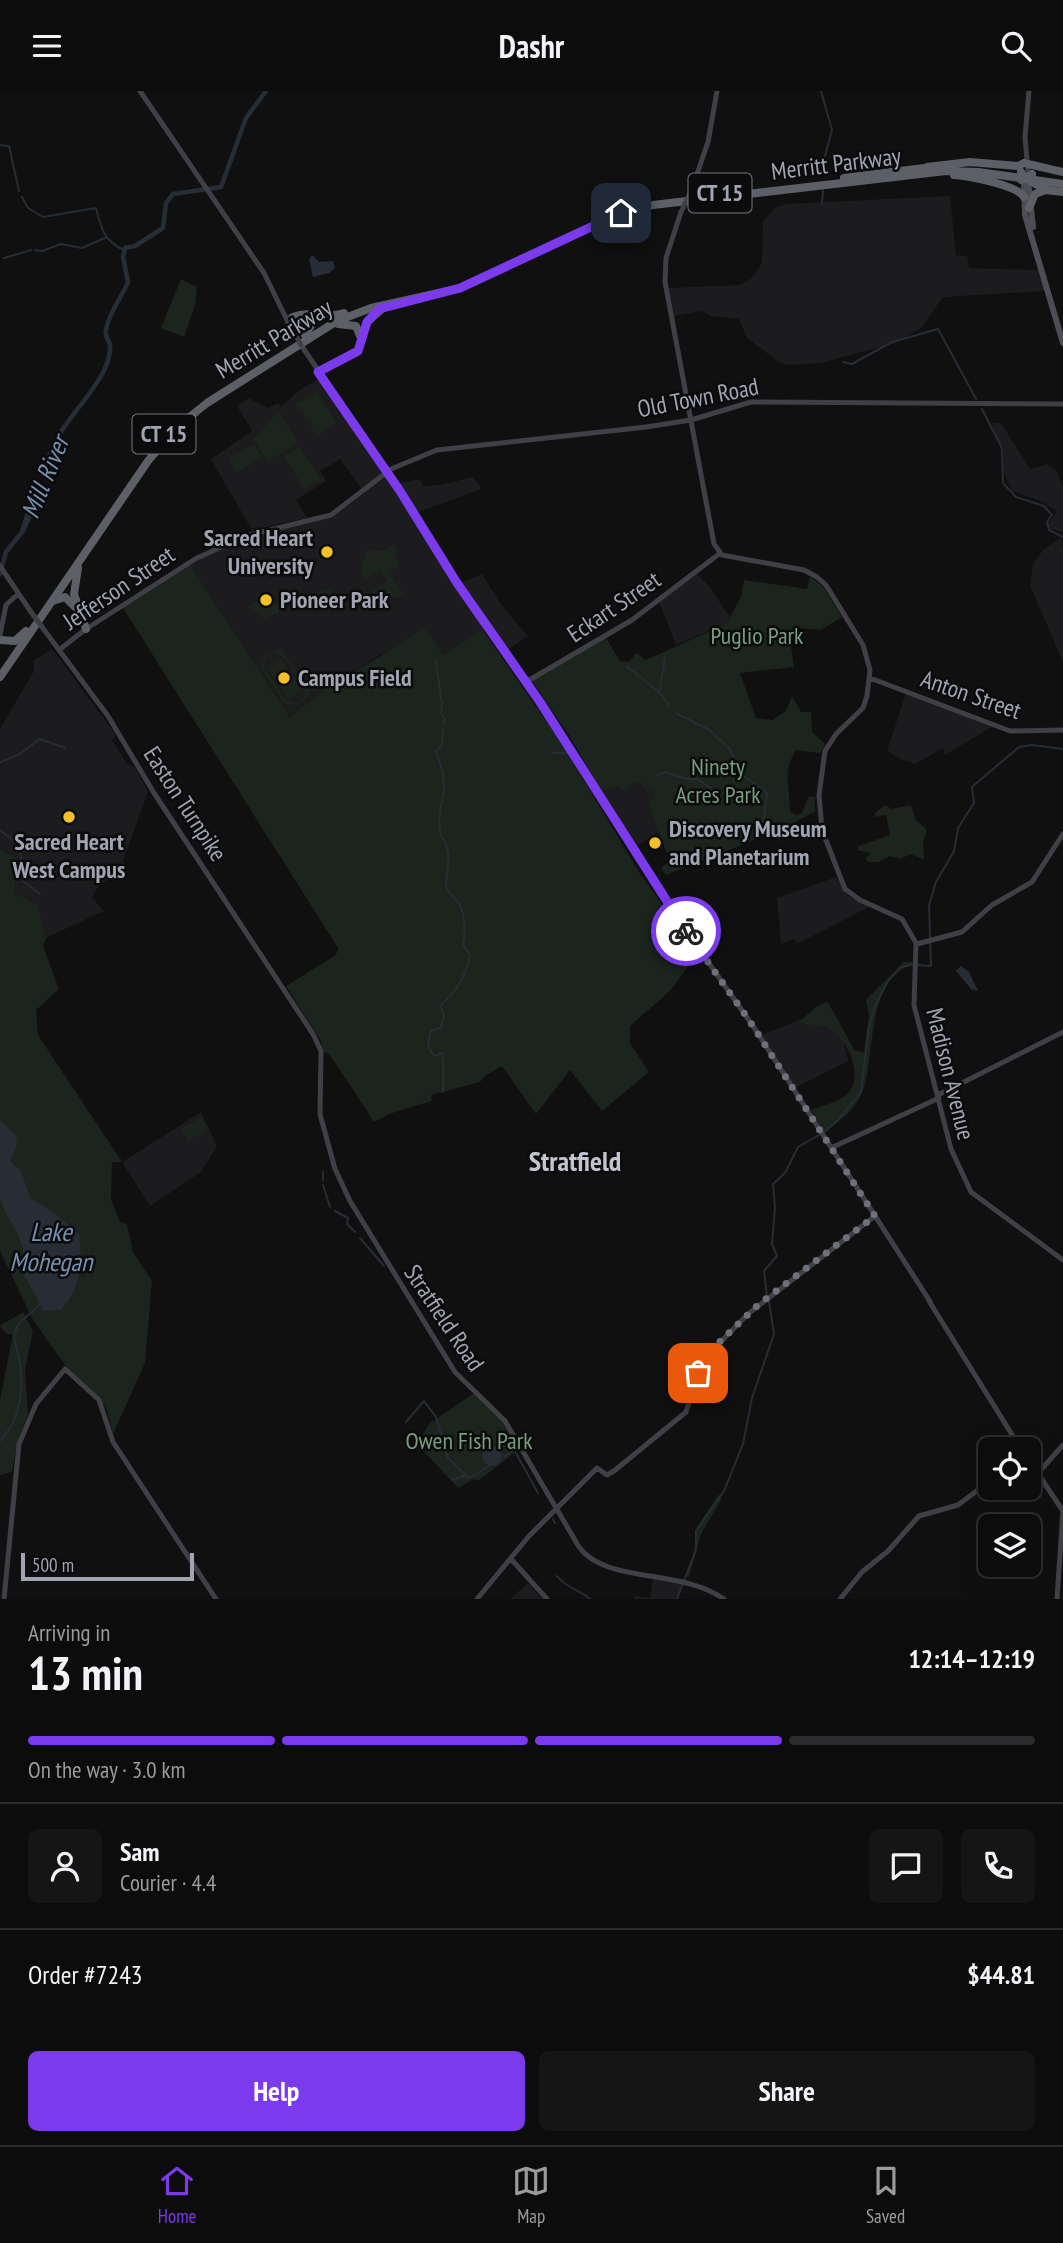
<!DOCTYPE html>
<html lang="en">
<head>
<meta charset="utf-8">
<style>
	:root { --surface:#0c0c0d; --page:#151516; --text:#f1f3f6; --muted:#9a9b9d; --line:#2c2c2e; --accent:#7c3aed }
	body { margin:0; font-family:"PT Sans Narrow",sans-serif; background:var(--page); color:var(--text); height:100vh; display:flex; flex-direction:column; font-size:26px; white-space:nowrap }
	* { box-sizing:border-box; margin:0 }
	p { font-size:23px; color:var(--muted) }
	.icon { flex:none; width:38px; height:38px; fill:none; stroke:currentColor; stroke-width:2; stroke-linecap:round; stroke-linejoin:round }
	.map { position:relative; height:1508px; overflow:hidden }
	.details { display:flex; flex-direction:column; background:var(--surface); flex:1 }
	.details>* { flex:none }
	.fabs { position:absolute; left:978px; top:1346px; display:grid; gap:14px }
	.fabs a { display:grid; place-items:center; width:63px; height:63px; border-radius:10px; background:var(--surface); box-shadow:0 7px 28px #0002,0 0 0 2px var(--line); font-size:35px }
	.scale { position:absolute; left:21px; bottom:18px; width:173px; box-sizing:border-box; padding-left:7px; border:4px solid #a1a5b2; border-top:0; font-size:19px; line-height:24px; white-space:nowrap; color:#a1a5b2; -webkit-text-stroke:5px #0b0b0c; paint-order:stroke }
	.pin { position:absolute; display:grid; place-items:center; width:60px; height:60px; color:#fff; margin:-30px; border-radius:14px; box-shadow:0 4px 10px #0006 }
	.courier { position:absolute; display:grid; place-items:center; width:70px; height:70px; margin:-35px; border:5px solid #7c3aed; border-radius:50%; background:#fff; color:#222; box-shadow:0 2px 9px #0007 }
	.summary em { font-style:normal; font-weight:600 }
	.summary div { display:flex; flex-direction:column-reverse }
	.summary { display:flex; align-items:center; justify-content:space-between; height:119px; padding:0 28px }
	h1 { font-size:46px; font-weight:600; line-height:52px }
	.bar { display:grid; grid-template-columns:repeat(4,1fr); gap:10px 7px; align-content:center; height:84px; padding:0 28px }
	.bar i { height:9px; border-radius:5px; background:var(--line) }
	.bar .current { background:var(--accent) }
	.bar p { grid-column:span 4 }
	.line { display:flex; align-items:center; gap:18px; padding:0 28px; border-top:2px solid var(--line) }
	.line div { flex:1 }
	.round { display:grid; place-items:center; flex:none; width:74px; height:74px; border-radius:10px; background:var(--page) }
	.action { display:flex; gap:14px; margin-top:auto; padding:14px 28px }
	.action a { flex:1; height:80px; border-radius:10px; background:var(--accent); color:#fff; font-size:28px; font-weight:600; line-height:80px; text-align:center }
	.action a+a { background:var(--page); color:var(--text) }
	header { display:flex; justify-content:space-between; align-items:center; height:91px; padding:0 28px; background:var(--surface); font-size:32px; font-weight:600 }
	.dock { display:flex; justify-content:space-around; align-items:center; height:98px; border-top:2px solid var(--line); background:var(--surface); font-size:19px; color:var(--muted) }
	.dock a { display:grid; justify-items:center; gap:4px }
	.dock .current { color:var(--accent) }
	.map>svg:first-child { display:block }
</style>
</head>
<body>
<header><svg class="icon" aria-label="menu" viewBox="0 0 24 24"><path d="M4 6h16M4 12h16M4 18h16"/></svg>Dashr<svg class="icon" aria-label="search" viewBox="0 0 24 24"><circle cx="10" cy="10" r="6"/><path d="M15 15l6 6"/></svg></header>
<div class="map">
<svg width="1063" height="1508" viewBox="0 0 1063 1508">
	<rect width="100%" height="100%" fill="#101011"/>
	<path fill="#1c1c1e" d="M950 105 956 164 967 165 969 177 1038 179 1045 200 943 206 921 237 895 252 821 272 788 274 779 271 747 247 739 228 711 225 702 220 674 225 668 197 741 194 752 187 762 172 763 130 775 117 786 113Z
		M319 288 392 394 420 388 423 395 441 394 472 386 478 392 481 398 416 422 458 493 482 483 500 512 528 545 504 561 486 536 443 564 423 537 393 560 381 563 340 591 334 590 290 626 190 473 242 448 332 426 365 402 340 368 320 380 326 390 296 409 307 427 252 439 211 368 252 340 237 315 249 307 267 317 278 312 281 316 301 298Z
		M993 332H1001L1030 378 1047 373 1056 379 1063 396V441L1051 438 1048 434 1057 420 1041 410 1012 400 1004 381V357L993 341Z
		M1061 447 1063 457V571L1030 494 1033 473 1043 459Z
		M697 483 709 495 730 526 726 533 676 554 659 511Z
		M52 558 116 644 112 649 127 673 135 676 148 701 123 770 127 776 99 794 92 807 104 820 46 847 38 815 15 802 17 767 0 757V638L34 580 33 570Z
		M906 602 992 636 945 664 943 657 915 673 901 668 887 660Z
		M638 676 654 704 648 714 659 741 633 757 597 695Z
		M836 786 847 804 869 816 797 853 794 848 781 853 777 807Z
		M829 917 841 939 848 970 795 997 762 944Z
		M201 1021 217 1055 201 1081 150 1115 122 1071Z
		M653 1487 684 1492 677 1508H634V1505L650 1507Z
		M528 1492 542 1508H510Z"/>
	<path fill="#1c241e" fill-rule="evenodd" d="M181 188 197 196 195 214 184 246 161 237Z
		M317 300 337 332 317 345 296 313Z
		M278 319 298 352 268 370 254 349Z
		M254 353 262 366 236 382 229 369Z
		M300 355 321 389 304 398 284 365Z
		M393 453 398 461 394 464 400 474 390 481 405 506H388V503L375 505 371 500 387 490 380 479 365 490 360 482 366 460H382Z
		M190 473 290 626 334 590 340 591C368 571 397 557 424 536L443 564 482 538 559 648 639 781 697 863 670 900 630 935V952L649 981 602 1020 570 979 536 1023 502 975 485 985 480 991 431 1004 432 1010 389 1023 374 1031 330 964 323 960 321 950 286 895 336 864 338 857 123 517Z
		M810 486 823 495 842 526 821 539 799 537 789 542 794 576 740 582 756 627 773 629 786 620 792 605 801 621H811L812 641 825 653 820 662 796 659C782 681 790 697 790 721L797 724 802 722 809 705 815 706V720L789 735 666 784 661 777 670 770 648 714 654 704 643 686 651 705 640 691 636 690 625 699 616 695 601 700 569 644 532 590 606 547 620 570 629 571 636 562 646 569 726 533 741 506 744 489 807 498Z
		M325 497 332 500 333 509 312 521 306 519 305 509Z
		M264 502 284 518 265 528 248 517Z
		M281 557 311 603 297 615 283 611 261 577 265 563ZM275 562C287 566 305 593 304 606L298 612 286 609 265 578V568Z
		M281 567 302 599 288 608 267 576Z
		M885 714 892 718 911 714 916 729 927 739 923 751 924 769 911 763 900 768 890 765 879 771H867L866 767 871 762 857 759 859 755 890 744 886 724 875 726V722Z
		M0 757 17 767 15 802 38 814 46 847 43 855 59 898 36 919 38 944 122 1071H112L111 1108 120 1131 127 1133 133 1161 152 1190 145 1272 113 1343 107 1319 99 1307 67 1277 49 1252 32 1227 0 1160Z
		M904 871H912V874C865 887 876 968 862 1002 855 1019 839 1030 825 1042L811 1019C822 1015 837 1011 846 1004 866 988 847 942 825 936 817 934 809 935 799 931L817 915 828 911 855 960 864 961 869 924 866 909Z
		M201 1027 208 1038 188 1050 181 1038Z
		M23 1221 33 1240 25 1279 28 1323 17 1352 12 1381 0 1384V1309L12 1247V1243H6L0 1235Z
		M474 1302 499 1324 519 1358 478 1390 474 1388 458 1397 417 1353 429 1333Z
		M719 1403 721 1409 701 1443 689 1486 686 1485 695 1456V1439Z"/>
	<path fill="#262d35" d="M312 164 319 171 333 170 335 177 329 182 313 186 309 168Z
		M961 875 969 881 978 900 971 898 956 880Z
		M0 1029 16 1045 17 1054 10 1070 21 1080 30 1107 52 1120 79 1143C83 1167 80 1203 60 1219L44 1220 21 1178C32 1152 6 1131 0 1107 0 1086 0 1051 0 1029Z
		M482 1365a10 10 0 1 1 20 0a10 10 0 1 1-20 0Z"/>
	<g fill="none" stroke-linecap="round" stroke-linejoin="round">
		<path stroke="#262d35" stroke-width="2" d="M0 54 9 55 19 100
			M820 84 832 39 821 0
			M22 106 28 117 43 126 96 117C101 138 105 151 124 159
			M822 113 823 99
			M35 159 42 160 61 153 82 157 105 147
			M4 167 31 159
			M843 271 852 273 892 251 938 238 976 308
			M982 318 1002 357 1003 392 1016 406 1044 415 1052 424 1047 431 1049 439 1063 446
			M436 570 442 613 441 622 445 629 443 633
			M626 575 658 600 669 614
			M660 599 665 566
			M676 622 709 639 729 657 744 685 767 702 764 727 755 747
			M443 637 442 654 436 660 443 682 444 699
			M553 662H566
			M0 671 18 664 40 648 65 657
			M656 685 666 681 686 688H697L718 702 746 703 754 696
			M444 700C441 715 434 742 446 751
			M0 739 20 755 23 790 40 803
			M918 874 931 875 929 814 936 791 954 760 958 737 974 712 972 696 1019 656 1032 654 1063 658
			M443 966 442 962 435 965C425 954 428 953 431 940L441 937 444 924 440 915C457 899 465 888 470 864L463 854C466 842 465 822 458 811 454 806 446 800 446 793 447 776 451 767 446 753
			M443 1001V968
			M824 1041 838 1029 861 1001 869 936 875 915 888 890 900 877 913 873
			M323 1081V1089
			M323 1094 330 1116
			M335 1120 348 1127 347 1133 355 1141
			M360 1147 384 1175
			M767 1206 764 1180 777 1165 772 1153 775 1116 773 1093 785 1082 798 1056 819 1044
			M406 1331 424 1310 436 1326 448 1367
			M0 1350C22 1328 25 1292 18 1262 16 1254 13 1249 15 1241 19 1227 33 1223 40 1213
			M511 1353 538 1402
			M504 1366 513 1360
			M449 1368 469 1387 489 1375
			M452 1389 464 1385
			M553 1428 555 1432
			M557 1485C567 1498 579 1498 590 1508
			M677 1508 696 1459V1440L724 1400 743 1353 752 1307 774 1243 769 1211"/>
		<path stroke="#262d35" stroke-width="4.5" d="M47 371C57 336 84 315 101 285 106 277 111 264 110 254 109 249 104 245 106 239 109 221 122 206 128 191L123 166 125 157 135 155 163 137 166 112 173 103 221 96 246 27 266 0
			M23 440 39 405 37 393
			M0 483 6 461 22 441 37 392"/>
		<path stroke="#3f4046" stroke-width="5" d="M140 0 264 182 287 229
			M1028 81 1025 46 1029 0
			M692 98 708 51 717 0
			M681 121 666 167 665 191 714 453 722 464 804 479 817 486 826 494 863 554 870 579 867 605 863 617 836 643 825 660 819 704 822 739 845 798 860 809 902 828 916 852 914 914 951 1058 971 1101 1063 1169
			M287.5 230a4.5 4.5 0 1 1 9 0a4.5 4.5 0 1 1-9 0Z
			M301 254 400 400 465 506
			M0 475 31 521
			M457 492 540 611 655 795 755 938 931 1212
			M42 536 108 625 154 702 313 943 321 960 320 1023 335 1078 350 1110 455 1281 505 1330 579 1456C606 1493 680 1477 724 1508
			M0 544 6 514 18 503
			M59 559 86 538 195 468 245 445 331 424 391 378 437 359 646 336 691 329 751 311 1063 313
			M870 587 1010 640 1063 639
			M526 591 632 529 719 463
			M917 853 962 841 992 814 1032 791 1063 743
			M938 1004 1063 941
			M831 1057 939 1007
			M929 1210 1021 1358
			M1029 1369 1063 1420
			M1039 1381 1063 1354
			M511 1468 547 1508
			M4 1508 19 1353 36 1313 65 1278 99 1309 113 1351 216 1508
			M477 1508 529 1445 597 1377 607 1384 614 1380 686 1321 703 1269 748 1223 875 1125
			M840 1508 862 1481 888 1460 919 1425 958 1414 990 1390
			M1057 1508 1063 1419"/>
		<path stroke="#4d4e55" stroke-width="6" d="M1024 90 1025 124 1063 252
			M1028 90 1033 136"/>
		<path stroke="#5d5f67" stroke-width="8" d="M1028 73 1063 81
			M927 76 970 71 1018 75 1024 72
			M954 84C969 85 1017 94 1024 106
			M844 87 932 76
			M1032 91 1046 99 1063 101
			M1029 117 1035 103 1046 99
			M304 224 314 230 305 244
			M293 226C310 219 326 228 344 222
			M338 233 356 235 361 247
			M318 281 358 260 367 231 383 217
			M78 477 74 503 86 538
			M53 510 65 506 75 516
			M0 549 15 550 26 540
			M0 586 148 370 176 337 207 312 337 230 371 217 461 197 610 127 653 114 946 80 978 81 1063 93"/>
		<path stroke="#3f4046" stroke-width="5" d="M681 121 692 98
			M296 245 301 254
			M31 521 42 536"/>
		<path stroke="#5d5f67" stroke-width="8" d="M1021 81 1024 86 1021 89
			M1032 83 1028 86 1032 91"/>
	</g>
	<g fill="none" stroke-linecap="round" stroke-linejoin="round">
		<path stroke="#6e717a" stroke-width="7" stroke-dasharray="0 12.6" d="M686 840 749 929 875 1125 759 1213 707 1263 698 1282"/>
		<path stroke="#7c3aed" stroke-width="9" d="M621 122 460 197 379 218 367 231 358 260 318 281 400 400 457 492 540 611 686 840"/>
	</g>
	<g fill="#f3c027" stroke="#0b0b0c" stroke-width="2.5">
		<circle cx="327" cy="461" r="7"/>
		<circle cx="266" cy="509" r="7"/>
		<circle cx="284" cy="587" r="7"/>
		<circle cx="69" cy="726" r="7"/>
		<circle cx="655" cy="752" r="7"/>
	</g>
	<g text-anchor="middle" stroke-width="5" stroke-linejoin="round" paint-order="stroke">
		<g fill="#0b0b0c" stroke="#747780" stroke-width="2">
			<rect x="688.5" y="82.5" width="63" height="39" rx="5"/>
			<rect x="132.5" y="323.5" width="63" height="39" rx="5"/>
		</g>
		<g font-size="23" font-weight="bold" fill="#a1a5b2">
			<text x="720" y="110">CT 15</text>
			<text x="164" y="351">CT 15</text>
		</g>
		<g font-size="24" fill="#a1a5b2" stroke="#0b0b0c">
			<text transform="translate(836 73) rotate(-7)" y="8">Merritt Parkway</text>
			<text transform="translate(274 248) rotate(-31)" y="8">Merritt Parkway</text>
			<text transform="translate(698 307) rotate(-11)" y="8">Old Town Road</text>
			<text transform="translate(119 497) rotate(-34)" y="8">Jefferson Street</text>
			<text transform="translate(614 516) rotate(-34)" y="8">Eckart Street</text>
			<text transform="translate(971 604) rotate(19)" y="8">Anton Street</text>
			<text transform="translate(185 713) rotate(57)" y="8">Easton Turnpike</text>
			<text transform="translate(950 983) rotate(76)" y="8">Madison Avenue</text>
			<text transform="translate(444 1227) rotate(56)" y="8">Stratfield Road</text>
		</g>
		<g font-size="24" font-weight="bold" fill="#a1a5b2" stroke="#0b0b0c" text-anchor="start">
			<text x="313" y="455" text-anchor="end">Sacred Heart<tspan x="313" dy="28">University</tspan></text>
			<text x="280" y="517">Pioneer Park</text>
			<text x="298" y="595">Campus Field</text>
			<text x="669" y="746">Discovery Museum<tspan x="669" dy="28">and Planetarium</tspan></text>
			<text x="69" y="759" text-anchor="middle">Sacred Heart<tspan x="69" dy="28">West Campus</tspan></text>
		</g>
		<g font-size="24" fill="#779e7d" stroke="#0b0b0c">
			<text x="757" y="553">Puglio Park</text>
			<text x="718" y="684">Ninety<tspan x="718" dy="28">Acres Park</tspan></text>
			<text x="469" y="1358">Owen Fish Park</text>
		</g>
		<g font-size="26" font-style="italic" fill="#778faf" stroke="#0b0b0c">
			<text transform="translate(45 386) rotate(-68)" y="9">Mill River</text>
			<text x="51" y="1150">Lake<tspan x="51" dy="30">Mohegan</tspan></text>
		</g>
		<g font-size="28" font-weight="bold" fill="#c2c4ce" stroke="#0b0b0c">
			<text x="575" y="1080">Stratfield</text>
		</g>
	</g>
</svg>
<div class="fabs">
<a><svg class="icon" aria-label="locate" viewBox="0 0 24 24"><circle cx="12" cy="12" r="6"/><path d="M12 2v4M12 18v4M2 12h4M18 12h4"/></svg></a>
<a><svg class="icon" aria-label="layers" viewBox="0 0 24 24"><path d="M12 4l9 5-9 5-9-5zM3 14l9 5 9-5"/></svg></a>
</div>
<div class="scale">500 m</div>
<div class="pin" style="left:698px;top:1282px;background:#ea580c"><svg class="icon" aria-label="bag" viewBox="0 0 24 24"><path d="M5 8h14l-1 12H6zM9 8a3 3 0 0 1 6 0"/></svg></div>
<div class="pin" style="left:621px;top:122px;background:#1f2937"><svg class="icon" aria-label="home" viewBox="0 0 24 24"><path d="M3 11l9-7 9 7M6 9v11h12V9"/></svg></div>
<div class="courier" style="left:686px;top:840px"><svg class="icon" aria-label="bike" viewBox="0 0 24 24"><circle cx="6" cy="16" r="4"/><circle cx="18" cy="16" r="4"/><path d="M6 16l4-8h5l3 8M10 8l3 8H6M13 5h3"/></svg></div>
</div>
<section class="details">
<div class="summary"><div><h1>13 min</h1><p>Arriving in</p></div><em>12:14–12:19</em></div>
<div class="bar"><i class="current"></i><i class="current"></i><i class="current"></i><i></i><p>On the way · 3.0 km</p></div>
<div class="line" style="height:126px"><a class="round"><svg class="icon" aria-label="person" viewBox="0 0 24 24"><circle cx="12" cy="8" r="4"/><path d="M4 21q1-7 8-7t8 7"/></svg></a><div><b>Sam</b><p>Courier · 4.4</p></div><a class="round"><svg class="icon" aria-label="chat" viewBox="0 0 24 24"><path d="M4 5h16v11H9l-5 4z"/></svg></a><a class="round"><svg class="icon" aria-label="phone" viewBox="0 0 24 24"><path d="M5 4h4l2 5-3 2q2 4 5 5l2-3 5 2v4C11 20 4 13 5 4z"/></svg></a></div>
<div class="line" style="height:91px"><div>Order #7243</div><b>$44.81</b></div>
<div class="action"><a>Help</a><a>Share</a></div>
</section>
<nav class="dock">
<a class="current"><svg class="icon" aria-label="home" viewBox="0 0 24 24"><path d="M3 11l9-7 9 7M6 9v11h12V9"/></svg>Home</a>
<a><svg class="icon" aria-label="map" viewBox="0 0 24 24"><path d="M3 6l6-2 6 2 6-2v14l-6 2-6-2-6 2zM9 4v14M15 6v14"/></svg>Map</a>
<a><svg class="icon" aria-label="saved" viewBox="0 0 24 24"><path d="M7 4h10v16l-5-4-5 4z"/></svg>Saved</a>
</nav>
</body>
</html>
